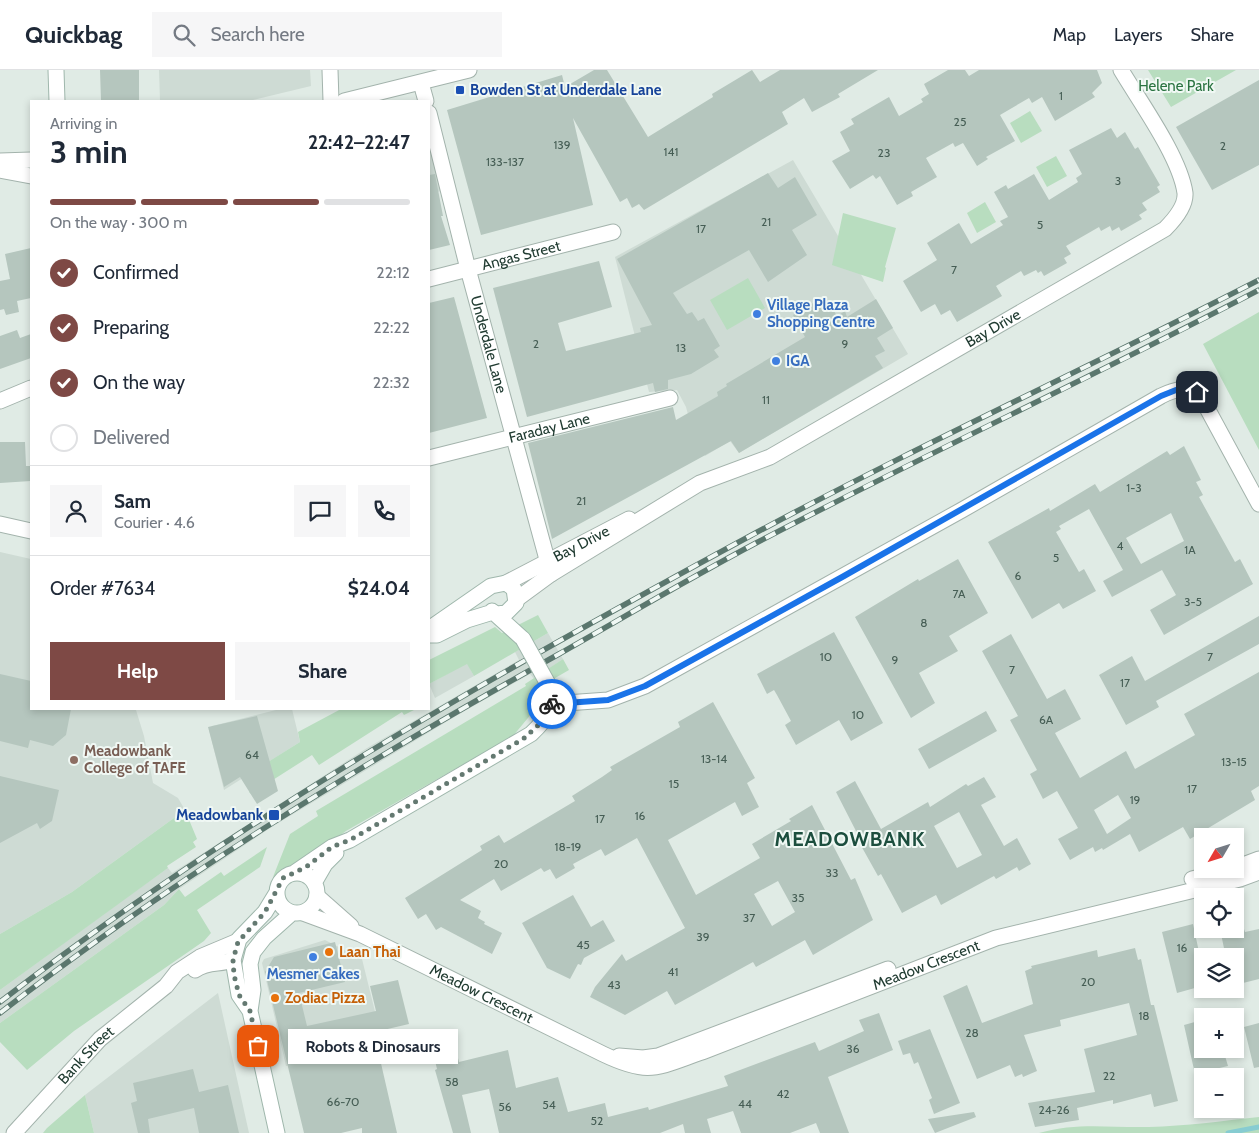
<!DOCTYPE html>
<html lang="en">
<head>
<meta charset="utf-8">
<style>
	:root { --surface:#fff; --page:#f6f6f7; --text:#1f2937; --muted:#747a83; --line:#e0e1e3; --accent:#7e4945 }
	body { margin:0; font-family:Cabin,sans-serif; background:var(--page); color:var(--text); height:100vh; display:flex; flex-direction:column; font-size:19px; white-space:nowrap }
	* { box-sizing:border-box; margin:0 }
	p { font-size:16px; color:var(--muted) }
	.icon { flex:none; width:28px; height:28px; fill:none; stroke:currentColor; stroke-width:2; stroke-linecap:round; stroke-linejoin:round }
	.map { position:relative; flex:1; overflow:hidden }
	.side { position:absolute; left:30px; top:30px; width:400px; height:610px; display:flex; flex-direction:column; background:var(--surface); border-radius:0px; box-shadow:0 2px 8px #0003 }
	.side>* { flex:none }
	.needle { width:32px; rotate:231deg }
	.tools { position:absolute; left:1194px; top:758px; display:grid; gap:10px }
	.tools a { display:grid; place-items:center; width:50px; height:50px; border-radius:0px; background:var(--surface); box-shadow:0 2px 8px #0003; font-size:25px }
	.pin { position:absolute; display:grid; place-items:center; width:42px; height:42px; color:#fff; margin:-21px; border-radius:10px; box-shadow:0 2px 8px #0006 }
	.courier { position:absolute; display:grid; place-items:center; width:50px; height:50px; margin:-25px; border:4px solid #1a73e8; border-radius:50%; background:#fff; color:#222; box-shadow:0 1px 6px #0007 }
	.bubble { position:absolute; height:35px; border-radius:0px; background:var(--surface); box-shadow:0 2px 8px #0003; font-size:16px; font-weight:800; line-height:35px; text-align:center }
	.overview em { font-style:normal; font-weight:800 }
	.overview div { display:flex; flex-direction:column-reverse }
	.overview { display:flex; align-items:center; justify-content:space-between; height:85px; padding:0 20px }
	h1 { font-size:32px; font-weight:800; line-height:38px }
	.bar { display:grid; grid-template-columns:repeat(4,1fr); gap:8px 5px; align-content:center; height:60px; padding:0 20px }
	.bar i { height:6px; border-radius:4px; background:var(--line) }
	.bar .selected { background:var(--accent) }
	.bar p { grid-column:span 4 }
	.line { display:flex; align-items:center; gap:12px; padding:0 20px; border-top:1px solid var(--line) }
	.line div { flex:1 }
	.round { display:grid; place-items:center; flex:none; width:52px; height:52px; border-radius:0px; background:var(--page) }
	ol { padding:0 20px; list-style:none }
	li { display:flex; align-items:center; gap:15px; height:55px }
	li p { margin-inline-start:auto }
	li .icon { padding:5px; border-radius:50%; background:var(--accent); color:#fff; stroke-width:4 }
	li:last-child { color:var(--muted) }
	li i { width:28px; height:28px; border:2px solid var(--line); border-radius:50% }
	.cta { display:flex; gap:10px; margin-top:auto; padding:10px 20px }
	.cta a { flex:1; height:58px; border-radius:0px; background:var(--accent); color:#fff; font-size:20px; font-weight:800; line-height:58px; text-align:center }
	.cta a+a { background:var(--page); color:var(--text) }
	header { display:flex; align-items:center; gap:30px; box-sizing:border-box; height:70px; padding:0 25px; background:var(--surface); border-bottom:1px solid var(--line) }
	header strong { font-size:24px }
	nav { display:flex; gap:28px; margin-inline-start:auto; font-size:18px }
	.search { width:350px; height:45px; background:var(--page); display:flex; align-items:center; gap:12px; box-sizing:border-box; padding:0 18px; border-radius:0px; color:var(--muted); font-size:19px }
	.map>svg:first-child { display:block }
</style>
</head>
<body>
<header>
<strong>Quickbag</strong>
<div class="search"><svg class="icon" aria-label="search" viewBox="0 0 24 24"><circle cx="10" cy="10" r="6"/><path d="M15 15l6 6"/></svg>Search here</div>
<nav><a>Map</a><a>Layers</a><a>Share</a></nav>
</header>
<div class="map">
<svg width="1259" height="1063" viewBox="0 0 1259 1063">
	<rect width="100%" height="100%" fill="#e0ebe5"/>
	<path fill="#cedbd4" d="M159 0H310L311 16 249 31H160Z
		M429 72 441 121 429 124Z
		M793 90 908 284 739 383 730 371 705 386 694 367 686 337 677 320 649 322 615 187Z
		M0 482 31 489V639L136 640 144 666 153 713 178 728 185 740 72 822 0 864Z
		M548 563 563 589 534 609 530 604 461 643 270 758 179 819 164 835 0 953V920L127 827 168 798 172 803 367 678 519 590 515 582Z
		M467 593 474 606 435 628 429 614Z
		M280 639H292L300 672 224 720 209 660 212 656Z
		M325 870 362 889 384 978 286 996 262 893 264 889Z
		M218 923 249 1063H94L85 1025Z"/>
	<path fill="#b8ddbf" d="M1148 0H1236L1171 37Z
		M1030 41 1042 61 1021 73 1010 53Z
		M1056 86 1067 106 1047 117 1036 97Z
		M985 132 996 152 977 163 967 143Z
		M843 143 896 158 885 197 886 198 883 212 832 195Z
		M748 208 765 238 727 260 710 230Z
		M1259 242V380L1203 274Z
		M538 545 548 563 474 606 467 594 429 614V590L495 557 502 563Z
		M563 589 569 600 536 619 539 625 537 637 513 666 346 761 323 778 273 807 290 764 318 746 316 741 526 616 525 614Z
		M341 639H416L404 645 402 642 319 695 312 685 251 724 249 722 252 720 244 707 300 672 298 662Z
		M185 740 197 769 193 772 196 777 167 796 168 798 0 920V864L72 822Z
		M267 777 260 797 197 840 211 863 204 871 74 961 27 1000 0 972V953L164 835 179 819 185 827 221 802 224 806Z
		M85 1025 94 1063H43L47 1058Z
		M1259 1047V1063H1039C1077 1052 1110 1058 1149 1057 1186 1056 1222 1051 1259 1047Z"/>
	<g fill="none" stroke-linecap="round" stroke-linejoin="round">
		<path stroke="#87ccd1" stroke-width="5" d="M1228 1063 1259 1057"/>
	</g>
	<path fill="#b5c6be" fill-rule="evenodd" d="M100 0H139V31H101Z
		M594 0H607L648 67 713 27 712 24 752 0 760 12 780 0H878L838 24 840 27 812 42 804 28 782 42 788 54 644 140 639 134 632 138 627 128 620 132 573 48 593 135 481 165 447 40 562 5 565 17Z
		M948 0H965L969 6 979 0H1097L1102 13 1092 23 1095 27 1055 51 1042 27 1032 33 1029 28 1000 45 1015 71 986 87 988 89 977 96 963 73 955 77 953 73 926 88 937 107 911 122 913 126 897 135 880 106 876 109 873 105 850 119 832 91 850 81 840 62 854 54 851 49 889 27 899 46 923 32 921 29 929 24 924 14Z
		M1259 10V95L1212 120 1176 57Z
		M1111 58 1117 68 1125 62 1135 79 1138 77 1160 115 1157 117 1160 122 1142 133 1147 140 1139 145 1142 149 1121 161 1119 157 1112 161 1110 156 1101 161 1099 157 1066 176 1071 184 1064 188 1067 193 1044 206 1041 201 1038 203 1036 200 1024 206 1021 201 996 216 1002 226 957 252 950 240 941 245 935 234 921 242 903 211 937 190 927 173 959 153 971 174 1003 155 1000 151 1008 147 994 122 1006 115 1008 119 1034 104 1049 130 1078 112 1076 108 1082 104 1069 80Z
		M768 103 778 118 795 107 817 145 792 160 807 185 768 212 749 180 673 223 687 244 692 242 698 251 704 248 720 276 714 280 719 287 691 304 668 310V319L655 322 653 313 527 347 493 218 599 191 612 237 558 253 566 281 641 262 640 258 652 255 617 189Z
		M435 104 443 146H441L450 175 429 180V105Z
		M31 178V228L17 231 19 242 6 245 4 239 0 240V211L10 209 5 184Z
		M825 226 837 246 845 241 847 247 876 229 893 258 877 268 885 281 875 286 883 298 739 383 731 371 552 469 528 373 673 337 676 350 718 326 717 322 727 316 726 314 805 267 793 245Z
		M454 227 487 348 429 363V233Z
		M17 260 20 268 31 264V288L0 299V266Z
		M0 372H25L26 396H31V411L0 413Z
		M1184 376 1201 410 1196 412 1203 425 1199 427 1235 492 1240 489 1253 514 1164 565 1150 540 1176 525 1162 500 1112 527 1103 511 1123 500 1089 439 1059 456 1061 459 1056 462 1079 502 1084 499 1096 521 1063 539 1059 533 1032 549 988 472 1049 438 1050 441 1095 414 1100 422 1167 381 1170 385ZM1171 443 1184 471 1141 494 1126 468Z
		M958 489 988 543 949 566 958 581 919 603 935 633 911 648 855 547 918 509 919 511Z
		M1259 546V574L1156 631 1159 637 1126 655 1099 605 1132 586 1145 611Z
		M834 562 883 653 851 671 839 650 796 675 785 655 791 651 777 625 774 620 767 624 757 604Z
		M1011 564 1047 629 1065 619 1081 649 1055 663 1080 708 1126 681 1135 699 1195 665 1184 644 1259 602V716L1251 721 1255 730 1190 769 1183 757 1139 782 1130 764 1103 780 1102 778 1095 782 1093 777 1070 790 1058 769 1078 758 1057 721 1043 729 1030 704 1037 700 1010 650 1018 646 982 581ZM1118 725 1131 748 1107 764 1094 740Z
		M0 604 31 611V639H71L66 665 53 676 30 670 28 678 0 671Z
		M713 632 755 708 747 713 759 737 742 746 735 732 668 770 696 825 760 788 752 774 791 751 789 749 812 735 851 810 855 808 873 850 813 885 805 870 756 897 753 892 675 935 667 921 625 945 590 927 595 917 622 884 626 891 685 858 637 768 605 786 601 779 573 794 575 798 556 809 550 799 544 802 541 798 501 821 494 809 460 830 481 841 478 848 485 852 484 854 502 863 492 884 441 857 436 860 426 844 418 849 405 828 482 780 480 776 499 765 504 773 575 731 572 726 602 707 612 700 610 697 680 657 678 652ZM778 811 795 842 772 856 754 824Z
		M986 641 997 661 929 699 918 679Z
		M257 646 278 721 257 734 240 707 224 717 208 657Z
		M0 706 59 720 52 751 40 759 37 753 0 773Z
		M984 707 996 727 981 735 1004 776 1017 768 1031 794 1019 801 1017 797 996 809 994 806 941 835 936 825 902 843 881 804 878 806 855 765 857 763 836 722 855 711 881 759 928 732 930 737 966 714 968 716ZM959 742 982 785 957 798 934 756Z
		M573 825 591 857 603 850 615 871 584 888 581 895 578 894 570 909 547 898 522 853Z
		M1193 854 1199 882 1202 881V916L1177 923 1162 862Z
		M1220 859H1244L1245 862 1259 859V909L1243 913 1241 904 1235 905V886H1226L1225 883Z
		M335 872 345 912 299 923 307 956 376 941 370 916 398 910 409 954 379 961 383 975 377 976 397 1063H362V1058L341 1063H304L265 902 274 887Z
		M1135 878 1138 890 1141 889 1151 935H1154L1178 1031 1154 1037 1151 1024 1113 1034V1030L1077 1038 1079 1050 1035 1057 1028 1033 1095 1022 1084 979 1137 965 1129 933 1060 950 1061 956 1024 965 1037 1001 1023 1007 1022 1004 1015 1007 1010 995 977 1009 943 926 967 915 982 953 1033 934 1025 901 1032 898 1031 896 1097 880 1098 887Z
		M879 943 893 980 828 1007 849 1063H820L816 1053 790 1063H741L733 1041 707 1049 711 1063H685L683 1054 660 1063H499L489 1019 462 1025 471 1063H453L435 1000 437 999 432 978 454 972 459 992 508 980 516 1018 558 1007 568 1042 605 1033 608 1047 648 1037 649 1040 728 1016 724 1006 815 972 819 981 864 961 859 950Z
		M1202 950V979H1223L1228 996 1202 1002V1012L1197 1013 1184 955Z
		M1259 953V997L1254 998 1244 957Z
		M930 959 960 1033 934 1044 929 1030 932 1028 918 992 914 994 910 983 903 985 898 971Z
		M193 999 199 1022 228 1015 239 1063H199L194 1038 148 1049 150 1063H138L131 1033 137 1031 133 1013Z
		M974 1042 976 1047 935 1063 928 1049Z"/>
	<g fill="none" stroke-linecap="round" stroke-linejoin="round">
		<g stroke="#a3b3ac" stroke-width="17">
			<g id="minor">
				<path d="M330 0 331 31"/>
				<path d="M421 13 426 31"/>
				<path d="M344 31 469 0"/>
				<path id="s1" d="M429 43 468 199 551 504"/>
				<path id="s2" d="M429 209 613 162"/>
				<path d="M0 331 31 318"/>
				<path id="s3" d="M429 388 670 328"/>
				<path d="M0 454 31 461"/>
				<path id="s4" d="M506 513 629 449"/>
				<path id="s5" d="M517 529 551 504 700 413 770 387 1165 159C1173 151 1186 136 1185 123 1180 87 1140 32 1121 0"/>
				<path d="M552 634 608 630 645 616 962 440 1161 326C1175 319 1189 315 1201 327L1259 434"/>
				<path d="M1235 798 1259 789"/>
				<path d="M1192 809 1231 799"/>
				<path d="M317 826 351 856"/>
				<path id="s6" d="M303 843 360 864 603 984C649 1006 656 998 702 982L996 868 1240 809 1259 802"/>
				<path d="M195 900C208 891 219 895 233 890"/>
				<path d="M619 986 643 988 658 986 888 899"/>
				<path id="s7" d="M14 1063 100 969 166 916 177 902 200 887 238 871"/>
			</g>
		</g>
		<g stroke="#a3b3ac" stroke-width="17">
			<path id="tertiary" d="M0 91 31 90
				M0 100 31 106"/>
		</g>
		<g stroke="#9fb7ac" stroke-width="17">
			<path id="secondary" d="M56 0 57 31
				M492 541 523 569
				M429 559 491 516 506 513 514 519 516 533 506 543 497 544
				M429 565H437L467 550 493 542
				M277 823a20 20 0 1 1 40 0a20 20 0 1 1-40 0Z
				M294 803 332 777 350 770 531 664C546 650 558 635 548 614
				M314 813 325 794 336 783
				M250 941 239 925 233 890 239 869 265 842 276 824
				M277 1063 250 941 253 920 250 894 253 882 264 868 292 843"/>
		</g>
		<use href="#minor" stroke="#fff" stroke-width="15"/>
		<use href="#tertiary" stroke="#fff" stroke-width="15"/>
		<use href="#secondary" stroke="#fff" stroke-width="15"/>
		<g stroke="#5b776e" stroke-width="5.5">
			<path id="rail" d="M0 932C234 752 491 606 750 466 917 376 1090 297 1259 210
				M0 943C175 807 365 692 559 584 624 547 690 508 756 473 922 386 1092 307 1259 220"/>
		</g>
		<use href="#rail" stroke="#f0f8f4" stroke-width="4" stroke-dasharray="11" stroke-linecap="butt"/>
		<g stroke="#9fb7ac" stroke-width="17" stroke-linecap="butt">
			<path id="secondary-bridge" d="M523 569 548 614"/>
		</g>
		<use href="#secondary-bridge" stroke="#fff" stroke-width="15"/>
	</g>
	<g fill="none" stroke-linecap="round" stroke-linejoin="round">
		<path stroke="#647971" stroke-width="5" stroke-dasharray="0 9" d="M258 976 250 941 239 925 234 905 233 890 238 872 265 842 283 808 306 797 332 777 350 770 523 669 544 650 552 634"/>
		<path stroke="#1a73e8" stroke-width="6" d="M552 634 608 630 645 616 844 506 1161 326 1176 320 1197 322"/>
	</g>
	<g fill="#1a4fb4" stroke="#f0f8f4" stroke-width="2">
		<rect x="455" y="15" width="10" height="10" rx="2.5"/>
		<rect x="268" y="739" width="12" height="12" rx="2.5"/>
	</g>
	<g fill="#3f7fe0" stroke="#f0f8f4" stroke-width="2">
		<circle cx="757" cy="244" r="5"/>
		<circle cx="776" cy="291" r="5"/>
		<circle cx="313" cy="887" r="5"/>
	</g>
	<circle fill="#8d6e63" stroke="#f0f8f4" stroke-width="2" cx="74" cy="690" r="5"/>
	<g fill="#e8710a" stroke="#f0f8f4" stroke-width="2">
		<circle cx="329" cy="882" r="5"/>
		<circle cx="275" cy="928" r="5"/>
	</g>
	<g text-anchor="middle" stroke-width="4" stroke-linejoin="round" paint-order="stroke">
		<g font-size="12" fill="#465e55">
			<text x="1061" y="30">1</text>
			<text x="960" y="56">25</text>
			<text x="562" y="79">139</text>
			<text x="1223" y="80">2</text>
			<text x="671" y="86">141</text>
			<text x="884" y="87">23</text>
			<text x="505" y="96">133-137</text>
			<text x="1118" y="115">3</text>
			<text x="766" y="156">21</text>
			<text x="1040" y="159">5</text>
			<text x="701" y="163">17</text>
			<text x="954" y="204">7</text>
			<text x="536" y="278">2</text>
			<text x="845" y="278">9</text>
			<text x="681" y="282">13</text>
			<text x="766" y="334">11</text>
			<text x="1134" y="422">1-3</text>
			<text x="581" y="435">21</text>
			<text x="1120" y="480">4</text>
			<text x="1190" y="484">1A</text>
			<text x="1056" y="492">5</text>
			<text x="1018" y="510">6</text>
			<text x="959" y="528">7A</text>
			<text x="1193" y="536">3-5</text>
			<text x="924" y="557">8</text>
			<text x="826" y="591">10</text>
			<text x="1210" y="591">7</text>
			<text x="895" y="594">9</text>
			<text x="1012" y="604">7</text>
			<text x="1125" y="617">17</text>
			<text x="858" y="649">10</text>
			<text x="1046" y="654">6A</text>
			<text x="252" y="689">64</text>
			<text x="714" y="693">13-14</text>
			<text x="1234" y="696">13-15</text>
			<text x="674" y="718">15</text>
			<text x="1192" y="723">17</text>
			<text x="1135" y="734">19</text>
			<text x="640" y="750">16</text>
			<text x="600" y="753">17</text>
			<text x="568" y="781">18-19</text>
			<text x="501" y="798">20</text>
			<text x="832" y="807">33</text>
			<text x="798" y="832">35</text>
			<text x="749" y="852">37</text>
			<text x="703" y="871">39</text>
			<text x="583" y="879">45</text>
			<text x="1182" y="882">16</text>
			<text x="673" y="906">41</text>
			<text x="1088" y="916">20</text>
			<text x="614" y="919">43</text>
			<text x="1144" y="950">18</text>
			<text x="972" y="967">28</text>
			<text x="853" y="983">36</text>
			<text x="1109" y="1010">22</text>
			<text x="452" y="1016">58</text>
			<text x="783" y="1028">42</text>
			<text x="343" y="1036">66-70</text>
			<text x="745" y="1038">44</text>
			<text x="549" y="1039">54</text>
			<text x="505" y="1041">56</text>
			<text x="1054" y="1044">24-26</text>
			<text x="597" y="1055">52</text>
		</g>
		<g font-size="15" fill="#2a7341" stroke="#f0f8f4">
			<text x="1176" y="21">Helene Park</text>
		</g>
		<g font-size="15" font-weight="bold" fill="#164399" stroke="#f0f8f4" text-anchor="start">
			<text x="470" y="25">Bowden St at Underdale Lane</text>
			<text x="263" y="750" text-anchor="end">Meadowbank</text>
		</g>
		<g font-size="15" fill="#213c32" stroke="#f0f8f4">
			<text dy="5" stroke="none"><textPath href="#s2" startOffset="95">Angas Street</textPath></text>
			<text dy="5" stroke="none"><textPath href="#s5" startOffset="549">Bay Drive</textPath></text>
			<text dy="5" stroke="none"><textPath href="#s1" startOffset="239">Underdale Lane</textPath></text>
			<text dy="5" stroke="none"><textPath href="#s3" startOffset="124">Faraday Lane</textPath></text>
			<text dy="5" stroke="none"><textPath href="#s4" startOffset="85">Bay Drive</textPath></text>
			<text dy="5" stroke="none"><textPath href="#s6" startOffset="676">Meadow Crescent</textPath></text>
			<text dy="5" stroke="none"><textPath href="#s6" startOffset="196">Meadow Crescent</textPath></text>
			<text dy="5" stroke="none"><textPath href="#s7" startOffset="106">Bank Street</textPath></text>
		</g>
		<g font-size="15" font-weight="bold" fill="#366cbe" stroke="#f0f8f4" text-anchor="start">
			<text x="767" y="240">Village Plaza<tspan x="767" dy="17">Shopping Centre</tspan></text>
			<text x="786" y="296">IGA</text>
			<text x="313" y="909" text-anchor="middle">Mesmer Cakes</text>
		</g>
		<g font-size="15" font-weight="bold" fill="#785e54" stroke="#f0f8f4" text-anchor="start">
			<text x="84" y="686">Meadowbank<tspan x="84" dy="17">College of TAFE</tspan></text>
		</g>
		<g font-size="15" font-weight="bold" fill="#c56008" stroke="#f0f8f4" text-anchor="start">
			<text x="339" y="887">Laan Thai</text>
			<text x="285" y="933">Zodiac Pizza</text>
		</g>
		<g font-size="20" font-weight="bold" letter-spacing="1" fill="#1c4e3e" stroke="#f0f8f4">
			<text x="850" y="776">MEADOWBANK</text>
		</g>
	</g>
</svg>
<div class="tools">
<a><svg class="needle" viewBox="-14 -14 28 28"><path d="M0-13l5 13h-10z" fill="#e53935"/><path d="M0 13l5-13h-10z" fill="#747a83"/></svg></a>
<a><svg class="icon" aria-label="locate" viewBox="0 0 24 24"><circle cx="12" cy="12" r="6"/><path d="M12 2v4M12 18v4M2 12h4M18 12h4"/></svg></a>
<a><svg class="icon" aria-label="layers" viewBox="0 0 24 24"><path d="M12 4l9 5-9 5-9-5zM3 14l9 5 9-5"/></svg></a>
<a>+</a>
<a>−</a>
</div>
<div class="pin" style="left:258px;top:976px;background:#ea580c"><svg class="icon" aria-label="bag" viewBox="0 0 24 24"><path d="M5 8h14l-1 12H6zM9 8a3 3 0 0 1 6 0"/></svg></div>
<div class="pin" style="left:1197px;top:322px;background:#1f2937"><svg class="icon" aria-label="home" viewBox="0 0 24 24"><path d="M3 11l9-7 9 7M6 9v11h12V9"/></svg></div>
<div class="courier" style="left:552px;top:634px"><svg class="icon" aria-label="bike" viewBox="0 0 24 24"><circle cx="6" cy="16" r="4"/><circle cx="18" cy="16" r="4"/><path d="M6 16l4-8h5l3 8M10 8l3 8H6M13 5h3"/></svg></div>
<div class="bubble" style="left:288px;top:959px;width:170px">Robots &amp; Dinosaurs</div>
<section class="side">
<div class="overview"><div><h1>3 min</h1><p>Arriving in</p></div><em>22:42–22:47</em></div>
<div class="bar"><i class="selected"></i><i class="selected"></i><i class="selected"></i><i></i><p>On the way · 300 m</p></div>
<ol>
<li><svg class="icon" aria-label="check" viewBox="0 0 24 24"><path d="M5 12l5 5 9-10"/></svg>Confirmed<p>22:12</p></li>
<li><svg class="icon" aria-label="check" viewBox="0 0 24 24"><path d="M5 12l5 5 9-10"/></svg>Preparing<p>22:22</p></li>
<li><svg class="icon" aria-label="check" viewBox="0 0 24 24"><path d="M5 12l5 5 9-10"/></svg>On the way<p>22:32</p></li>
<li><i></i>Delivered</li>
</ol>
<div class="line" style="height:90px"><a class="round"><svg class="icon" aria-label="person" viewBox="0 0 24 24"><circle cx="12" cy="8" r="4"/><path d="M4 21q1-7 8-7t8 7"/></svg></a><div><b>Sam</b><p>Courier · 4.6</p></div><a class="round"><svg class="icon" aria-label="chat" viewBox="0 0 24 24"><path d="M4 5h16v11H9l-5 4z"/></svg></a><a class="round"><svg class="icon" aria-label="phone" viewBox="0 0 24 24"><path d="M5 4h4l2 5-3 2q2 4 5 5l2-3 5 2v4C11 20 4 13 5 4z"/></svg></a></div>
<div class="line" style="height:65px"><div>Order #7634</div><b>$24.04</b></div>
<div class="cta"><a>Help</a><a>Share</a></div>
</section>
</div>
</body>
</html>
